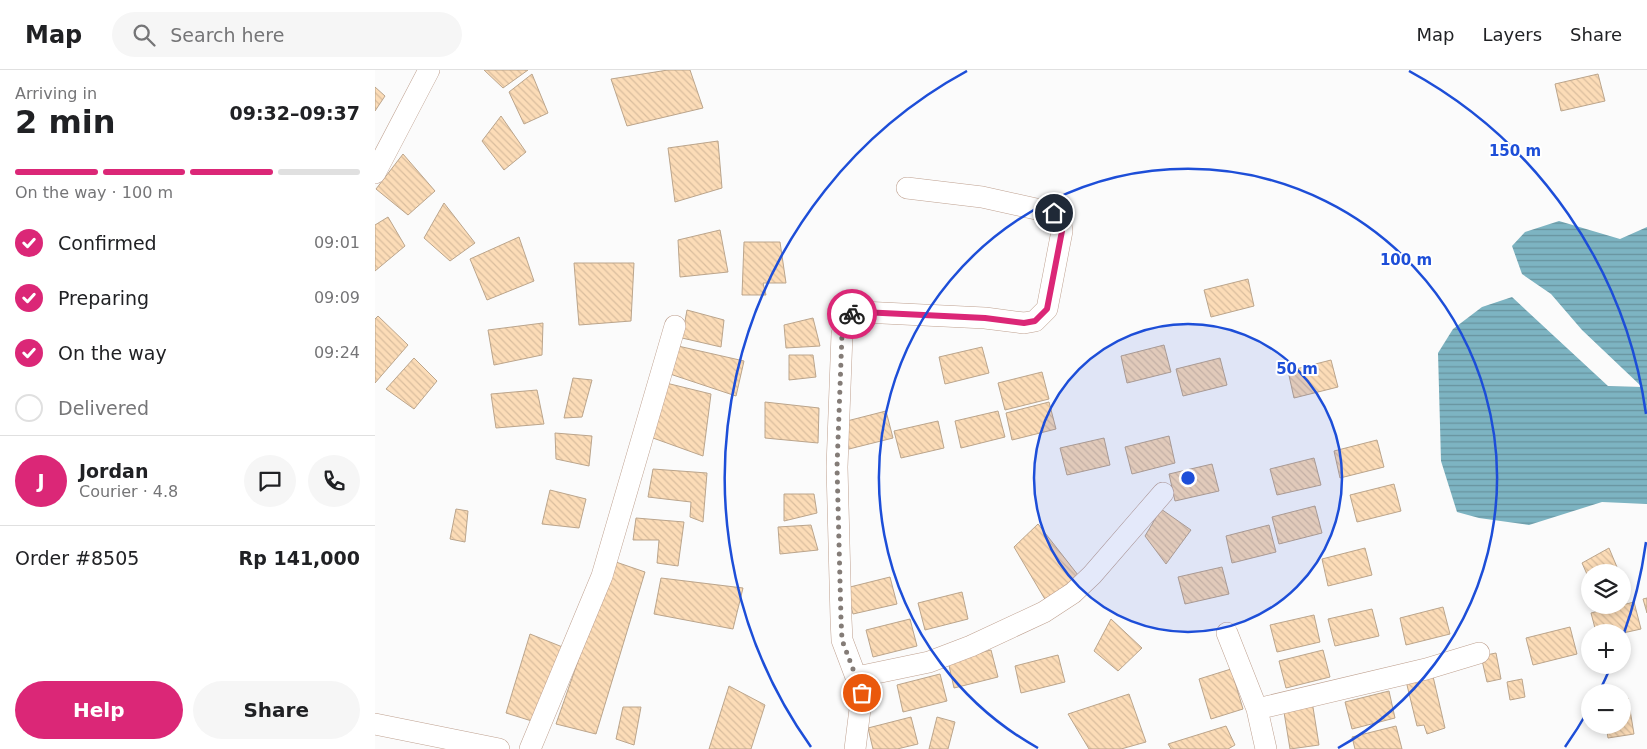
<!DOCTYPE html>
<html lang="en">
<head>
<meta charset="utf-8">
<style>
	:root { --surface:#fff; --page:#f6f6f6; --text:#202124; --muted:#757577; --line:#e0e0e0; --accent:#db2777 }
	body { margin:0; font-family:"DejaVu Sans",sans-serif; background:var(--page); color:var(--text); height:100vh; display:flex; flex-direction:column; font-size:19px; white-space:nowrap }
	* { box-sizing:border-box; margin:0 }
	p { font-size:16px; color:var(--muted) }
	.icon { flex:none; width:28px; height:28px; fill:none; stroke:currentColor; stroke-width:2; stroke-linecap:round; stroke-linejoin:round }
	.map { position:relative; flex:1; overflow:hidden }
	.drawer { display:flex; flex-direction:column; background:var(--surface); width:375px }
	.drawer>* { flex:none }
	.buttons { position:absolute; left:1206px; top:494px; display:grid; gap:10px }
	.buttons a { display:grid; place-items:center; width:50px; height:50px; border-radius:50%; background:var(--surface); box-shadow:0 2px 8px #0003; font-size:25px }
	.pin { position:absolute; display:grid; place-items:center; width:42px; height:42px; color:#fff; margin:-21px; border:2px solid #fff; border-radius:50%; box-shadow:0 1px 5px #0007 }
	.courier { position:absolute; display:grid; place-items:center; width:50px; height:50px; margin:-25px; border:4px solid #db2777; border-radius:50%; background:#fff; color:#222; box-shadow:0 1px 6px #0007 }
	.head em { font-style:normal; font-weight:700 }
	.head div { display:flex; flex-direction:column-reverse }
	.head { display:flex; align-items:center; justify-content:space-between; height:85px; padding:0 15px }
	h1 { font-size:32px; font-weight:700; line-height:38px }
	.bar { display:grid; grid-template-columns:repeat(4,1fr); gap:8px 5px; align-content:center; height:60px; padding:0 15px }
	.bar i { height:6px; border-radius:4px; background:var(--line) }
	.bar .on { background:var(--accent) }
	.bar p { grid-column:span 4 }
	.line { display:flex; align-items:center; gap:12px; padding:0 15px; border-top:1px solid var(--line) }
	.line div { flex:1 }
	.round { display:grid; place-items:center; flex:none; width:52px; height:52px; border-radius:26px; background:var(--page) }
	ol { padding:0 15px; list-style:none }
	li { display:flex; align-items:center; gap:15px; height:55px }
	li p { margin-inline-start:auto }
	li .icon { padding:5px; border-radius:50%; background:var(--accent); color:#fff; stroke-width:4 }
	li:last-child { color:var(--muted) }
	li i { width:28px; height:28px; border:2px solid var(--line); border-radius:50% }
	.cta { display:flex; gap:10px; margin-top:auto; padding:10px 15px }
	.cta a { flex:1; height:58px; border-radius:30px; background:var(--accent); color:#fff; font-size:20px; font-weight:700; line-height:58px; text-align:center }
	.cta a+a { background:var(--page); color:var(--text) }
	header { display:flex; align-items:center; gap:30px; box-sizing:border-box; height:70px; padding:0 25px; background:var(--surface); border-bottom:1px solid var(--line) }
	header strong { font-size:24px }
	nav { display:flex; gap:28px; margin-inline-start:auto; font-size:18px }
	.search { width:350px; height:45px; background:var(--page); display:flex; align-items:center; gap:12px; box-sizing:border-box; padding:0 18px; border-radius:28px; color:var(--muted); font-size:19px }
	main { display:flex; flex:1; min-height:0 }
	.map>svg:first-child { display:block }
</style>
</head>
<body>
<header>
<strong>Map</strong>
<div class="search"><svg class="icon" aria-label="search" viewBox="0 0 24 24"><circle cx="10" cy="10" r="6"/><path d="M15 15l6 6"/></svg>Search here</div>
<nav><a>Map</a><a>Layers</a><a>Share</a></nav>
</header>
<main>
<section class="drawer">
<div class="head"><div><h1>2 min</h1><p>Arriving in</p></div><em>09:32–09:37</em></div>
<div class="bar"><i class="on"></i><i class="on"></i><i class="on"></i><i></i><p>On the way · 100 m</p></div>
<ol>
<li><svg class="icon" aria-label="check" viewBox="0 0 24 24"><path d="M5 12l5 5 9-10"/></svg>Confirmed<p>09:01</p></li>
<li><svg class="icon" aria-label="check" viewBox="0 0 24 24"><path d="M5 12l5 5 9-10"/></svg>Preparing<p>09:09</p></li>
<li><svg class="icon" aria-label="check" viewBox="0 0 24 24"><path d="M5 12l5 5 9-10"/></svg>On the way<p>09:24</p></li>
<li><i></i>Delivered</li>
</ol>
<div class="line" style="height:90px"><b class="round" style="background:var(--accent);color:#fff">J</b><div><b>Jordan</b><p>Courier · 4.8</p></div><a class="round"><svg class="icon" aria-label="chat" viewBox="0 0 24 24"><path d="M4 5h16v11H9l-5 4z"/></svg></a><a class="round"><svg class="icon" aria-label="phone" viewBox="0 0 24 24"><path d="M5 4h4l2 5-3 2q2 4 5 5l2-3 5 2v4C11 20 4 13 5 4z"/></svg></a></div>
<div class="line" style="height:65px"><div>Order #8505</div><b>Rp 141,000</b></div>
<div class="cta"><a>Help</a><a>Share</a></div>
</section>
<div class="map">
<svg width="1272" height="679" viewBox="0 0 1272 679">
	<defs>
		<pattern id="water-rules" width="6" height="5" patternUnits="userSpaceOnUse" patternTransform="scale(1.25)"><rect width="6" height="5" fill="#7db4c2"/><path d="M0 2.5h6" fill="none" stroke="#68939e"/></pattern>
		<pattern id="building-back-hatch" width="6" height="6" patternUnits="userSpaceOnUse" patternTransform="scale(1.25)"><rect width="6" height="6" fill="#fcdcb7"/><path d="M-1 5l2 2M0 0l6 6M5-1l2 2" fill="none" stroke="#d9bd9e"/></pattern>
	</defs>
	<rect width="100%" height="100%" fill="#fbfbfb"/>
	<path fill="url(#water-rules)" d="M1184 151 1245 169 1272 157V434L1227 432 1154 455 1104 448 1082 442 1066 391 1063 283 1078 259 1107 237 1137 227 1233 316 1267 317 1207 260 1176 224 1147 204 1137 176 1150 162Z"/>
	<path fill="url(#building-back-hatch)" stroke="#bba58c" d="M109 0H153L128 18Z
		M293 0H315L328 38 252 56 236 9Z
		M157 4 173 43 149 54 134 22Z
		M1223 4 1230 31 1186 41 1180 14Z
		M0 17 10 26 0 41Z
		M126 46 151 82 129 100 107 71Z
		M343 71 347 118 300 132 293 78Z
		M28 84 60 121 33 145 1 119Z
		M69 133 100 173 75 191 49 168Z
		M13 147 30 176 0 201V155Z
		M345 160 353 202 305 207 303 170Z
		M144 167 159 211 112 230 95 189Z
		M369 172H405L411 213H388L391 225H367Z
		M199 193H259L256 251 204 255Z
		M873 209 879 236 836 247 829 220Z
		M312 240 349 250 346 277 307 268Z
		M3 246 33 275 0 313V249Z
		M438 248 445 276 411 278 409 255Z
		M168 253 167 285 119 295 113 260Z
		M789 275 796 302 752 313 746 286Z
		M303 276 369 291 361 326 295 304Z
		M607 277 614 303 570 314 564 287Z
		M414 285H438L441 307 414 310Z
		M39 288 62 311 39 339 11 319Z
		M845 288 852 315 808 326 801 299Z
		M956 290 963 317 919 328 913 301Z
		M667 302 674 329 630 340 623 313Z
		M198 308 217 310 207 347 189 348Z
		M287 312 336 324 328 386 278 368Z
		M162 320 169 354 121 358 116 324Z
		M390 332 444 338 443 373 390 368Z
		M674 332 681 359 637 370 631 343Z
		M511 341 518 368 474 379 468 352Z
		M623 341 630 367 586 378 580 351Z
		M563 351 569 378 526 388 519 361Z
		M180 363 217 366 214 396 181 389Z
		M794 366 800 393 757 404 750 377Z
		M729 368 735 395 692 405 685 378Z
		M1002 370 1009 397 965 408 959 381Z
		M939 388 946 415 902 425 895 399Z
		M837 394 844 421 800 431 794 404Z
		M278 399 332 403 328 452 315 447 316 432 273 427Z
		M1019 414 1026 441 982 452 975 425Z
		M175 420 211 429 204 458 167 454Z
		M409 424H439L442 443 409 451Z
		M940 436 947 463 904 474 897 447Z
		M81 439 93 441 90 472 75 469Z
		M786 439 816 460 791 494 770 466Z
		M261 448 309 452 303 496 282 493 284 470H258Z
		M663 454 703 505 671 531 639 477Z
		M436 455 443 480 405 484 403 457Z
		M894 455 901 482 857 493 851 466Z
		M990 478 997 505 953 516 947 489Z
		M1234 478 1244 502H1215V511L1207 493Z
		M238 491 270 502 221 664 181 654Z
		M847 497 854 524 810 534 803 507Z
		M515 507 522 534 478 544 471 518Z
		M286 508 368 518 358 559 279 544Z
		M1248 510 1252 520 1248 522Z
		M587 522 593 549 550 560 543 533Z
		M1272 528V543L1268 529Z
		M1259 532 1266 559 1248 563 1221 562 1216 543Z
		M1068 537 1075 564 1031 575 1025 548Z
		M997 539 1004 566 960 576 953 549Z
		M939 545 945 572 902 582 895 555Z
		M535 549 542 576 498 587 491 560Z
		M736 549 767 578 743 601 719 581Z
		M1195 557 1202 584 1158 595 1151 568Z
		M155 564 190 578 160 652 131 643Z
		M616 580 623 607 579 618 573 591Z
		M948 580 955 607 911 618 904 591Z
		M1121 583 1126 609 1112 612 1106 586Z
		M683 585 690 612 646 623 640 596Z
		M856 599 868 639 836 649 824 609Z
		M1057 602 1070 658 1052 664 1049 655 1042 656 1031 611Z
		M565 604 572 631 528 642 522 615Z
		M1147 609 1150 627 1135 630 1132 612Z
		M354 616 390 635 376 679H334Z
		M1014 621 1020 648 977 659 970 632Z
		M754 624 771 672 746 679H714L693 644Z
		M1253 628 1259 664 1233 668 1231 655H1248V629Z
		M937 631 944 675 915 679 908 636Z
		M248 637H266L259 675 241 669Z
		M536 647 543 674 522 679H498L493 658Z
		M562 647 580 652 573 679H554Z
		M851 656 860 675 853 679H796L793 674Z
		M1021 656 1027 679H980L977 667Z"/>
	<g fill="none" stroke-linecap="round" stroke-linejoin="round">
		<g stroke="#bfa190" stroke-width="22">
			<path id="minor" d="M0 103 54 0
				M852 563 882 639 891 679
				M482 607 554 592 596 576 669 542 698 523 717 505 788 423
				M882 639 1051 599 1104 583
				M0 654 124 679
				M155 679 227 506 300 256
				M480 679 487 623 467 570 466 549 462 397 467 264 474 245 487 242 610 248 649 253 660 251 672 239 687 161 685 148 679 143 607 127 532 118"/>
		</g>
		<use href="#minor" stroke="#fff" stroke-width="21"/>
	</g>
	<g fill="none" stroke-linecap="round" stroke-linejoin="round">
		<path stroke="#847c77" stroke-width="5" stroke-dasharray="0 9" d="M477 244 470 253 467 264 462 397 466 549 467 570 487 623"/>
		<path stroke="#db2777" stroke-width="6" d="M477 244 487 242 610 248 649 253 660 251 672 239 687 161 685 148 679 143"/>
	</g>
	<circle cx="813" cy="408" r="154" fill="#1d4ed8" fill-opacity=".12"/>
	<g fill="none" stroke="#1d4ed8" stroke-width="2.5">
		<circle cx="813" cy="408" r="154"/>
		<path d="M663 678A309 309 0 1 1 963 678"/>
		<path d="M1271 472A463 463 0 0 1 1248 566M1236 596A463 463 0 0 1 1224 622M1214 639A463 463 0 0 1 1190 677M436 677A463 463 0 0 1 592 1M1034 1A463 463 0 0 1 1271 344"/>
	</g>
	<circle cx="813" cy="408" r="8" fill="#1d4ed8" stroke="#fff" stroke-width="2.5"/>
	<g font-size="15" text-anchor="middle" font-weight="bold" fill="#1d4ed8" stroke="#fff" stroke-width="4" stroke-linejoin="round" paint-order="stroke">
		<text x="1140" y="86">150 m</text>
		<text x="1031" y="195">100 m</text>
		<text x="922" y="304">50 m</text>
	</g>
</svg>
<div class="buttons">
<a><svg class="icon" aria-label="layers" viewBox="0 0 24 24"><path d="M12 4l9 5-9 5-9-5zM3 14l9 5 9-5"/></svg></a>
<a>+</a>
<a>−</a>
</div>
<div class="pin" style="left:487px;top:623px;background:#ea580c"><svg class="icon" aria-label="bag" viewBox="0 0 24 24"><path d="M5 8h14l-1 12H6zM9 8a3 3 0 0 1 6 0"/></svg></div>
<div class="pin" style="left:679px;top:143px;background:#1f2937"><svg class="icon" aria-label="home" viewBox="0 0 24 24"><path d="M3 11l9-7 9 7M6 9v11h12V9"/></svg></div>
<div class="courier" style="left:477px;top:244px"><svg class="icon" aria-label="bike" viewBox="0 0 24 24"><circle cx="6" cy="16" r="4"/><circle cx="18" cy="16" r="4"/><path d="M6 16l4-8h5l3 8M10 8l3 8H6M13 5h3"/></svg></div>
</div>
</main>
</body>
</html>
